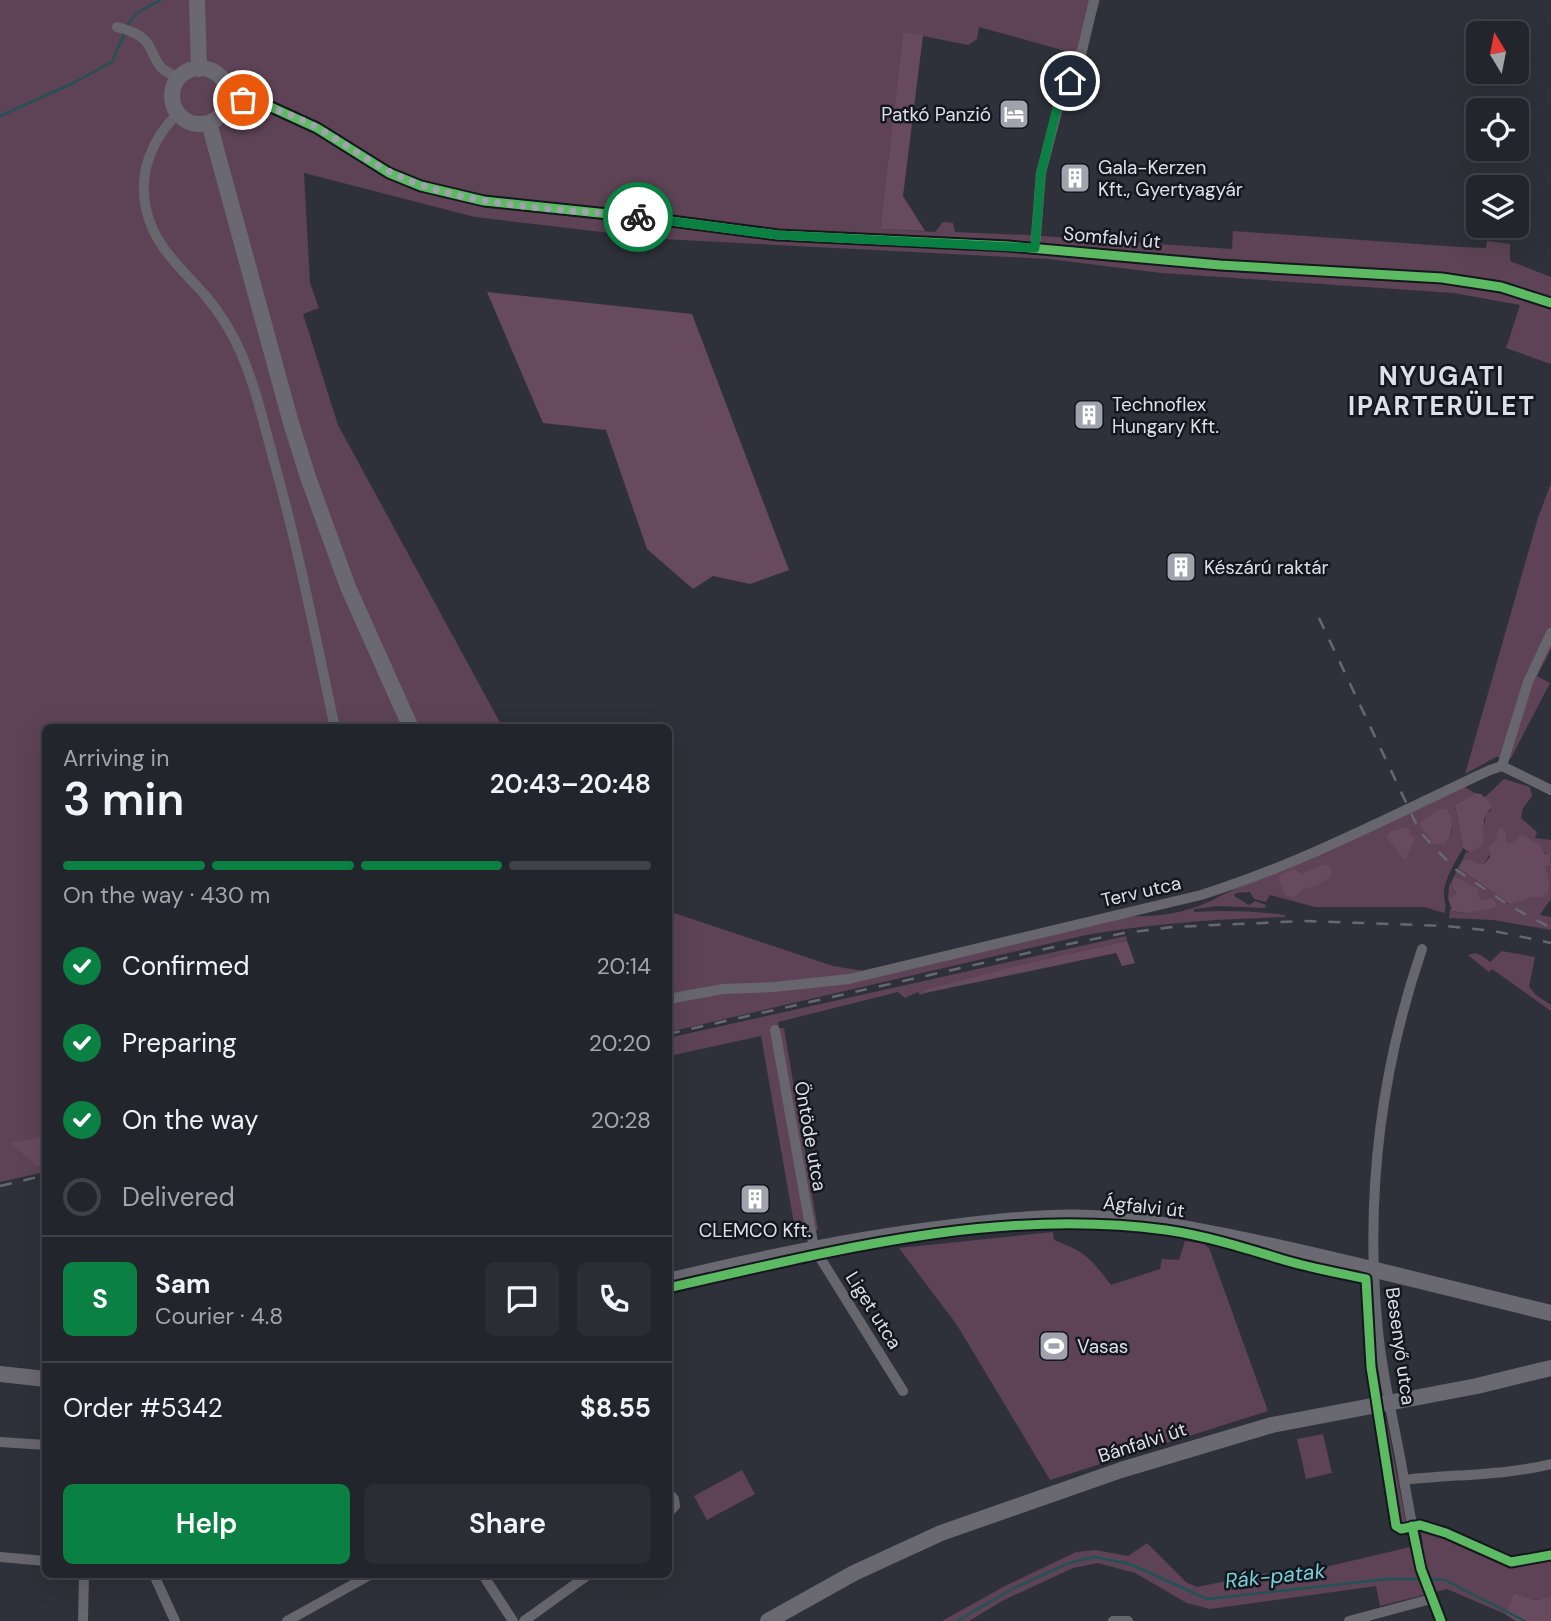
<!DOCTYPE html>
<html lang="en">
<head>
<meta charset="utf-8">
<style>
	:root { --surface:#23252c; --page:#2b2d34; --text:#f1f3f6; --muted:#a3a5a9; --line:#404248; --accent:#0b8043 }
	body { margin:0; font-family:"DM Sans",sans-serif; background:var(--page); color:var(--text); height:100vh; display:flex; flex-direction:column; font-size:26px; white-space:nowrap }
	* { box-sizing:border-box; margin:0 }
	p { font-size:23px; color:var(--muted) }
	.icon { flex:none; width:38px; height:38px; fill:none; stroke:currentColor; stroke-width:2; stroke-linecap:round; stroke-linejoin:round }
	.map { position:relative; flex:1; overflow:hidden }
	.sheet { position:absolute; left:42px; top:724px; width:630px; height:854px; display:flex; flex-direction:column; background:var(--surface); border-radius:10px; box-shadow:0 7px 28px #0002,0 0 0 2px var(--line) }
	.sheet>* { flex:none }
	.needle { width:46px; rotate:350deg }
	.fabs { position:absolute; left:1466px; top:21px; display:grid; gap:14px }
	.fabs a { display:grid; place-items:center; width:63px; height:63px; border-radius:10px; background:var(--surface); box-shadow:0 7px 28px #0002,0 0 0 2px var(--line); font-size:35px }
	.pin { position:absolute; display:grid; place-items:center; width:60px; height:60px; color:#fff; margin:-30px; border:4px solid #fff; border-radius:50%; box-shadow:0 2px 7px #0007 }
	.courier { position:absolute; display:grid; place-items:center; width:70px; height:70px; margin:-35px; border:5px solid #0b8043; border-radius:50%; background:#fff; color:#222; box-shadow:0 2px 9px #0007 }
	.headline em { font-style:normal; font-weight:600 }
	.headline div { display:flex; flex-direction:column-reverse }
	.headline { display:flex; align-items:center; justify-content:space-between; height:119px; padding:0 21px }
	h1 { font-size:46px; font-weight:600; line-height:52px }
	.bar { display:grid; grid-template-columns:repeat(4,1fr); gap:10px 7px; align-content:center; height:84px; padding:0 21px }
	.bar i { height:9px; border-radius:5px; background:var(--line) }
	.bar .current { background:var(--accent) }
	.bar p { grid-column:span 4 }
	.line { display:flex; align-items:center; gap:18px; padding:0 21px; border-top:2px solid var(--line) }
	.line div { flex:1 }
	.round { display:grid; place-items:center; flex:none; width:74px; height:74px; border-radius:10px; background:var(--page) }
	ol { padding:0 21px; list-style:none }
	li { display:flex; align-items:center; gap:21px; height:77px }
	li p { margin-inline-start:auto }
	li .icon { padding:7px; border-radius:50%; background:var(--accent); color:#fff; stroke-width:4 }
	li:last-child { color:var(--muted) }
	li i { width:38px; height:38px; border:4px solid var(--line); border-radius:50% }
	.cta { display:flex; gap:14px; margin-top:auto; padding:14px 21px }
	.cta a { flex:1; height:80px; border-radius:10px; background:var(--accent); color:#fff; font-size:28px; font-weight:600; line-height:80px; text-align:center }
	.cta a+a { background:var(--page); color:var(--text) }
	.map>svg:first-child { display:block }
</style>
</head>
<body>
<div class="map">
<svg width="1551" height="1621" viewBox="0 0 1551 1621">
	<rect width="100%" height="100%" fill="#2f313a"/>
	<path fill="#5d4355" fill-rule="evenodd" d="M0 0H1100L1084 56 979 27 977 39 968 45 903 32 880 229 935 232 943 222 953 223 955 232 1026 235 1232 249 1233 231 1460 247 1486 248 1487 241 1510 244V261L1551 277V364L1506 348 1520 305 1454 293 1161 273 1049 259 662 239 475 217 304 173 310 283 319 308 303 314 338 425 503 728H46L45 1172 0 1182Z
		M1551 483V649L1537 676 1550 683 1511 758 1496 757 1465 774 1538 518Z
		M1504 779 1530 787 1532 796 1523 808 1521 818 1537 832 1535 838 1551 840V858L1542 850 1540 845 1509 843 1505 840 1497 842 1484 864H1479L1470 858 1462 861 1466 852 1470 853 1484 826 1486 814 1491 810 1484 798Z
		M1465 787 1475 793 1455 805 1463 848C1456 861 1446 876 1444 891 1443 900 1448 905 1444 913L1424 907H1315L1270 895 1266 902 1254 899 1250 892 1236 893 1234 896 1249 905 1255 901 1266 905 1265 908 1217 906 1194 909V912C1225 910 1255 911 1285 915V917C1218 919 1152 923 1086 935L669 1032 668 911 833 966 876 973 1129 916C1159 918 1195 911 1220 896ZM1449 811 1452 832 1433 844 1423 830Z
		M1551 865V904L1550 900 1540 915 1551 917V930L1493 920 1449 918 1450 909 1455 912 1466 913 1481 900 1478 894 1453 880 1452 886 1456 893 1448 898 1449 886 1458 868 1510 904 1547 879 1546 866Z
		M1126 936 1127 941 1027 963 925 990V993L920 995 918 992 905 998 898 992 778 1022 779 1028H784L818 1230 792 1236 794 1224 761 1036 669 1056 668 1038Z
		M1502 951 1535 957 1529 987 1536 995 1551 1005V1011L1492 969 1489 972 1468 955C1478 951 1482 955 1490 962Z
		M1053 1232 1054 1240C1086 1252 1090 1258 1111 1285L1160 1269 1162 1259 1179 1260 1185 1241 1204 1244 1209 1248 1268 1411 1050 1480 957 1325 899 1248Z
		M1384 1418 1386 1419 1406 1522 1397 1524 1382 1419Z
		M1323 1434 1332 1473 1306 1479 1297 1439Z
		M742 1470 755 1494 707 1520 694 1496Z
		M1419 1520 1448 1527 1516 1557 1551 1550V1596L1536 1600 1514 1593 1505 1614 1447 1589 1380 1606 1376 1586 1210 1609 1187 1603 1135 1573 1098 1563 1073 1568 1004 1600 969 1621H942L1005 1586 1076 1552 1095 1550 1128 1556 1147 1543 1187 1583 1197 1587 1266 1573 1270 1580 1423 1544Z"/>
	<path fill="#674a5e" d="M903 32 923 35 903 196 925 231 880 229Z
		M487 292 692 314 789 570 750 584 713 576 693 589 647 549 606 430 543 423Z
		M1475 793 1481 794 1492 805 1484 819 1483 845 1470 853 1463 848 1455 805Z
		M1446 808C1455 819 1453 833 1445 844H1433L1423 830 1420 823 1437 810Z
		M1407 827 1411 831 1410 834 1415 838 1407 858 1404 859 1386 837 1390 832Z
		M1501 827 1506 833 1505 840 1509 843H1515L1518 837 1523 835 1540 845 1545 854 1550 855 1551 865 1546 866C1546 875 1551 882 1548 892L1541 897H1532L1510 904 1458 868 1462 861 1470 858 1479 864H1484L1490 857 1489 846 1497 841 1496 835Z
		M1324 864 1330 866 1332 876 1318 885 1302 890 1294 898 1285 895 1279 878 1280 874 1294 869 1301 874Z
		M1457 878 1479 889 1478 894 1481 900 1492 898 1497 905 1494 908 1466 913 1452 911 1448 898 1456 893 1452 886 1453 879Z
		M1127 941 1135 963 1122 966 1116 953 925 993 924 990 1027 963Z
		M45 1136V1164L36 1166 11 1143Z
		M1514 1593 1536 1600 1551 1596V1621H1516L1505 1614Z"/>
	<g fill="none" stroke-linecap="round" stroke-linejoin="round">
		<path stroke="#215257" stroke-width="2.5" d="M127 25 138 12 161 0
			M0 116 71 84 112 62 125 32
			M1429 1579 1445 1580 1525 1621
			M957 1621 1014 1588 1069 1563 1094 1557 1130 1564 1207 1599 1387 1579H1422"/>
		<path stroke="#66666c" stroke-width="10" d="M117 27C128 30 141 34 148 44 159 63 155 68 178 77
			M229 97 271 107 317 128 389 173 421 186 484 201 656 219 778 235 1008 246 1220 265 1442 278 1501 287 1551 303
			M178 113C152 139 138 172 146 209 154 246 181 268 205 295 220 313 232 332 241 353 256 388 265 428 275 465 299 551 316 640 335 728
			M1035 248 1041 173 1061 96 1077 72 1094 0
			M1502 766 1528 682 1551 633
			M1502 766 1551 790
			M1422 949C1380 1072 1365 1202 1378 1331 1382 1373 1392 1415 1400 1457 1410 1513 1417 1569 1441 1621
			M668 999 723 989 774 987 849 979 1201 895C1301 864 1395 814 1490 770L1502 766
			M775 1030 814 1248 903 1391
			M0 1442 46 1445
			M1404 1480C1453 1474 1503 1476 1551 1464
			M668 1492 674 1499 675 1506 668 1513
			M0 1557 46 1561
			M154 1575 175 1621
			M483 1575 513 1621
			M83 1621 84 1575
			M287 1621 370 1575
			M524 1621 588 1575
			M1113 1621H1128
			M1349 1621 1431 1599"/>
		<path stroke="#6a6870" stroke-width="16" d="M197 0 199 69
			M172 96a28 28 0 1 1 56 0a28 28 0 1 1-56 0Z
			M209 123 291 423 308 477 348 587 411 728
			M668 1281C763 1258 857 1238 954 1227 999 1221 1045 1216 1091 1218 1150 1220 1206 1232 1263 1244 1360 1265 1455 1290 1551 1313
			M0 1374 46 1379
			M768 1621 854 1573 941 1533 1121 1470 1272 1425 1477 1386 1551 1368"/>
		<path stroke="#67686e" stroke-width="2.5" stroke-dasharray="12 12" stroke-linecap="butt" d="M1319 618 1420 832 1455 869 1510 906 1551 928
			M668 1034 1054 947 1124 933 1172 927 1305 921 1447 926 1494 931 1551 943
			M0 1186 46 1175"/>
		<g stroke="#15171e" stroke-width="13">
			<path id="cycleway" d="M229 97 271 107 317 128 389 173 421 186 484 201 656 219 778 235 1008 246 1220 265 1442 278 1501 287 1551 303
				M668 1288C831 1251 998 1207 1166 1230 1207 1236 1245 1248 1284 1260 1311 1268 1339 1273 1366 1279L1371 1367 1396 1526 1401 1529 1420 1525 1446 1533 1511 1562 1551 1555
				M1412 1526 1421 1569 1441 1621"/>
		</g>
		<use href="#cycleway" stroke="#5cba63" stroke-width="9"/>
	</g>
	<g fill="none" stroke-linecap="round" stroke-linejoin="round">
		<path stroke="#a0a3ad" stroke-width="7" stroke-dasharray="0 12.6" d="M243 100C269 106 294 115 318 128 352 148 382 172 421 185 488 208 567 209 638 217"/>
		<path stroke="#0b8043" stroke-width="9" d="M638 217 778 235 1035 248 1041 173 1058 104 1070 81"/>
	</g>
	<defs>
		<g id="hotel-square" transform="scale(1.575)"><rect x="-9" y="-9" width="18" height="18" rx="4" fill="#a0a3ad" stroke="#15171e"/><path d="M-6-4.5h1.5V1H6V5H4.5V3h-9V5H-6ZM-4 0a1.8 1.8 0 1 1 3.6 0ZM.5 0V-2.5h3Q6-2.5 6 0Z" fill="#fff"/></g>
		<g id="building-square" transform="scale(1.575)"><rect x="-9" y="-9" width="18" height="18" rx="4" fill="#a0a3ad" stroke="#15171e"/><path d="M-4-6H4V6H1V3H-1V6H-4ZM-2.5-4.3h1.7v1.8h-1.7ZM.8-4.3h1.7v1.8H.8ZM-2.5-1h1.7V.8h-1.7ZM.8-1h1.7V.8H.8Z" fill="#fff"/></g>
		<g id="stadium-square" transform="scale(1.575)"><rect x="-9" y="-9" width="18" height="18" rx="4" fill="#a0a3ad" stroke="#15171e"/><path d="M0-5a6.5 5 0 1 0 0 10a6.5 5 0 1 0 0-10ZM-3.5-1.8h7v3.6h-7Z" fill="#fff"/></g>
	</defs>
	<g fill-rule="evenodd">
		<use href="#hotel-square" x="1014" y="114"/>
		<use href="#building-square" x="1075" y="178"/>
		<use href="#building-square" x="1089" y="415"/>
		<use href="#building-square" x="1181" y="567"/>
		<use href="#building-square" x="755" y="1199"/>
		<use href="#stadium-square" x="1054" y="1346"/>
	</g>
	<g text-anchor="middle" stroke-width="5" stroke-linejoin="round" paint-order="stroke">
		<g font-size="19" fill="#dde0eb" stroke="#15171e" text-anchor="start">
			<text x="991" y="121" text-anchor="end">Patkó Panzió</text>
			<text x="1098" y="174">Gala-Kerzen<tspan x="1098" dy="22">Kft., Gyertyagyár</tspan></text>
			<text x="1112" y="411">Technoflex<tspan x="1112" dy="22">Hungary Kft.</tspan></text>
			<text x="1204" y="574">Készárú raktár</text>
			<text x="755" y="1237" text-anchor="middle">CLEMCO Kft.</text>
			<text x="1077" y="1353">Vasas</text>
		</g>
		<g font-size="19" fill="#dde0eb" stroke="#15171e">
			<text transform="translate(1112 237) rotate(5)" y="7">Somfalvi út</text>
			<text transform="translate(1141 891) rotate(-13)" y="7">Terv utca</text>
			<text transform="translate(811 1136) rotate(80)" y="7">Öntöde utca</text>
			<text transform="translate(1144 1206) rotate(6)" y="7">Ágfalvi út</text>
			<text transform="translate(874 1310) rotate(58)" y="7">Liget utca</text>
			<text transform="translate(1401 1346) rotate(82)" y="7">Besenyő utca</text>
			<text transform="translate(1142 1442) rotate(-18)" y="7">Bánfalvi út</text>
		</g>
		<g font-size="21" font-style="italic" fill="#78d0da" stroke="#15171e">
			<text transform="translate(1275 1576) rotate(-6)" y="7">Rák-patak</text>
		</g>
		<g font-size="26" font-weight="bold" letter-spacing="2" fill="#dde0eb" stroke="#15171e">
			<text x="1442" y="385">NYUGATI<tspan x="1442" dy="30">IPARTERÜLET</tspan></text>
		</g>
	</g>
</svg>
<div class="fabs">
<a><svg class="needle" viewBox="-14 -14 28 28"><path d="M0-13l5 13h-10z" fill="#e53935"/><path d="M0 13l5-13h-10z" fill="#a3a5a9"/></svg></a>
<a><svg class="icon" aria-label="locate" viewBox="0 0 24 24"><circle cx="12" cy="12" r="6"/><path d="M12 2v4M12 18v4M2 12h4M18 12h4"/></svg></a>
<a><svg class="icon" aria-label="layers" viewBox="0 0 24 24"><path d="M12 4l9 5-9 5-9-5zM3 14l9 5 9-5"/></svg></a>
</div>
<div class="pin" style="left:243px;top:100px;background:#ea580c"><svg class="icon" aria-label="bag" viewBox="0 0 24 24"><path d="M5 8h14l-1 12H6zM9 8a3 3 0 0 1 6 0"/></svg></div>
<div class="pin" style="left:1070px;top:81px;background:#1f2937"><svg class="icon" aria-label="home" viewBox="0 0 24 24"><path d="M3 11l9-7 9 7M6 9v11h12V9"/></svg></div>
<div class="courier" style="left:638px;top:217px"><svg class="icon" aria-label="bike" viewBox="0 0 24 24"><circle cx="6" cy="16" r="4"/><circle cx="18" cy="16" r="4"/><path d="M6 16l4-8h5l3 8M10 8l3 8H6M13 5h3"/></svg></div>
<section class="sheet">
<div class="headline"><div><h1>3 min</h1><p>Arriving in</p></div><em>20:43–20:48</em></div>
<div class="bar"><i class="current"></i><i class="current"></i><i class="current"></i><i></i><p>On the way · 430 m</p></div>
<ol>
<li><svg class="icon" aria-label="check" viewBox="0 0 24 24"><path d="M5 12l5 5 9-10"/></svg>Confirmed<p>20:14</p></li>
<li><svg class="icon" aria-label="check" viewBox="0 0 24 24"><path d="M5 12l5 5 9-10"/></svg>Preparing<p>20:20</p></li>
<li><svg class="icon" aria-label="check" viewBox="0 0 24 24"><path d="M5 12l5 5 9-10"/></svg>On the way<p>20:28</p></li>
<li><i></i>Delivered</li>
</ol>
<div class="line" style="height:126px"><b class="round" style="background:var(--accent);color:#fff">S</b><div><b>Sam</b><p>Courier · 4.8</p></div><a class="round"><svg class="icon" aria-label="chat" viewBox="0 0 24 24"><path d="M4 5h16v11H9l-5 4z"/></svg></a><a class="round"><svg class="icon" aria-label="phone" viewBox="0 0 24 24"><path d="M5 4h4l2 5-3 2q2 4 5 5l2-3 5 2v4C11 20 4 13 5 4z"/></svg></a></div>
<div class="line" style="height:91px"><div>Order #5342</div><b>$8.55</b></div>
<div class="cta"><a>Help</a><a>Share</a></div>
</section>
</div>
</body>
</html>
